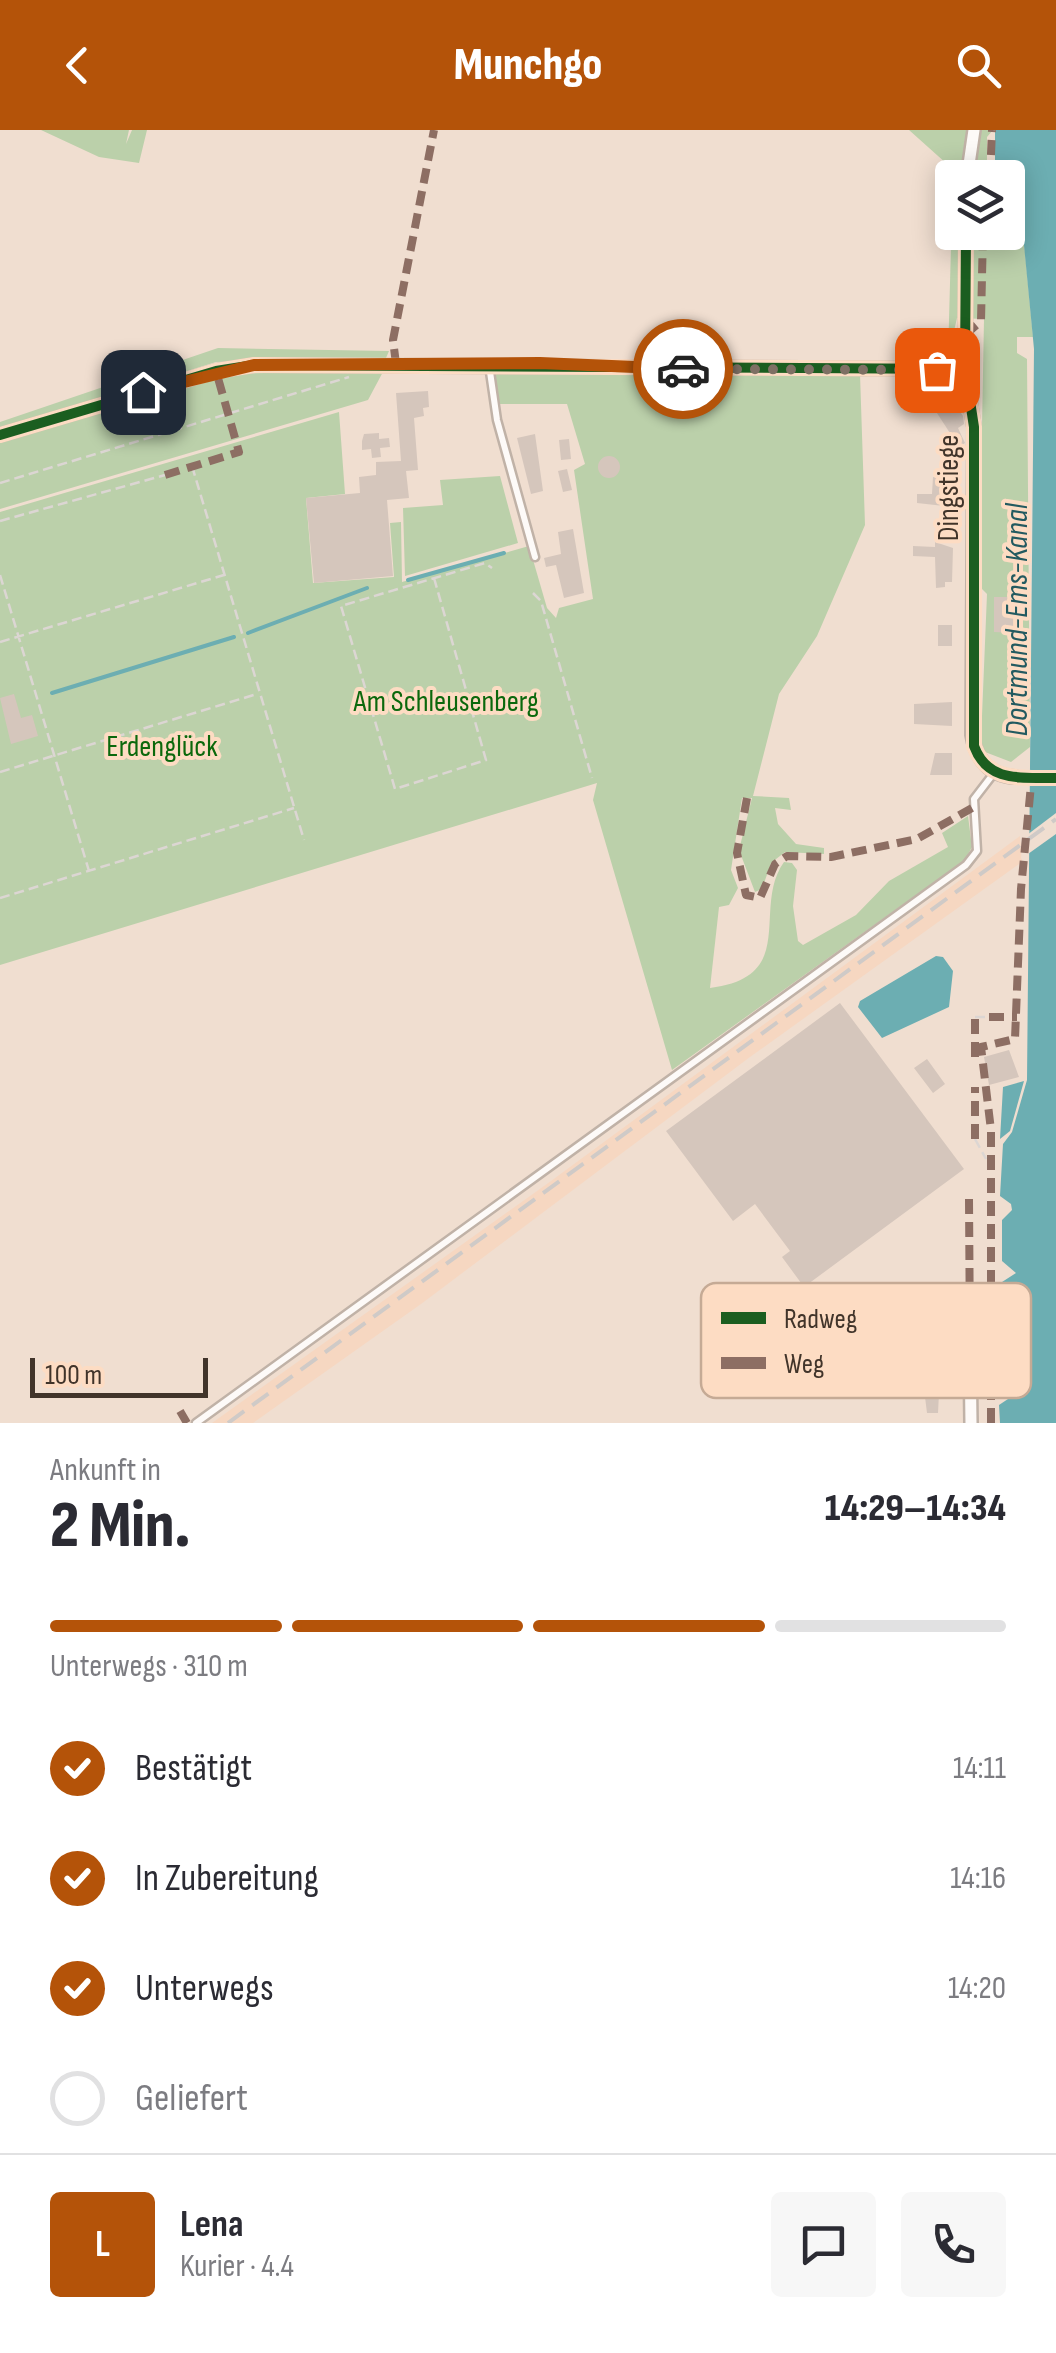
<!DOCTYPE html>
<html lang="de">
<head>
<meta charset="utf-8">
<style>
	:root { --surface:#fff; --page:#f7f7f7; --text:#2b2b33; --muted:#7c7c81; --line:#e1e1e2; --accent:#b45309 }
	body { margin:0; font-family:"Sofia Sans Condensed",sans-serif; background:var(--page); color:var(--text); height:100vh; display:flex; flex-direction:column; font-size:38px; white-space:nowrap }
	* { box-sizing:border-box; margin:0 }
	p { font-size:32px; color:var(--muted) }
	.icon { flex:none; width:55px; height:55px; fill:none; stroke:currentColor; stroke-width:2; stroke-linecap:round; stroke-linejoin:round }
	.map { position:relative; height:1293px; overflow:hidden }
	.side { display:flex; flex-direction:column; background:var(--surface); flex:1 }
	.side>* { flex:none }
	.tools { position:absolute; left:935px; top:30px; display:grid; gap:20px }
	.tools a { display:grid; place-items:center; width:90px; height:90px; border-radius:10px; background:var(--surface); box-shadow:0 5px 25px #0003; font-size:50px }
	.scale { position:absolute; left:30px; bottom:25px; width:178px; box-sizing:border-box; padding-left:10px; border:5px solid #41342a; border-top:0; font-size:28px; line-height:35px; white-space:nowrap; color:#41342a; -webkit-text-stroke:8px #fddcc3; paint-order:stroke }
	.pin { position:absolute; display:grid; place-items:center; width:85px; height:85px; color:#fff; margin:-42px; border-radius:20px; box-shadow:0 5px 15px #0006 }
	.courier { position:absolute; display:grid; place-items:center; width:100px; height:100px; margin:-50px; border:8px solid #b45309; border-radius:50%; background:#fff; color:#222; box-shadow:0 2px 12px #0007 }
	.summary em { font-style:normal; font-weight:800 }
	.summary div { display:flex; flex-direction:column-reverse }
	.summary { display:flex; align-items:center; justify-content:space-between; height:170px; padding:0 50px }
	h1 { font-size:65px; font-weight:800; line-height:75px }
	.bar { display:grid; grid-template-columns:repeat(4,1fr); gap:15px 10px; align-content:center; height:120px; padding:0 50px }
	.bar i { height:12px; border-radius:8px; background:var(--line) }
	.bar .current { background:var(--accent) }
	.bar p { grid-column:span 4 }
	.line { display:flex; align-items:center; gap:25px; padding:0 50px; border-top:2px solid var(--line) }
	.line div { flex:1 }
	.round { display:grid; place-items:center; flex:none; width:105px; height:105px; border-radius:10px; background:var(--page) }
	ol { padding:0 50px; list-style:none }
	li { display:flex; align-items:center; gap:30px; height:110px }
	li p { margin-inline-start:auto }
	li .icon { padding:10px; border-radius:50%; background:var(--accent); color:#fff; stroke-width:4 }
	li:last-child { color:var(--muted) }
	li i { width:55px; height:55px; border:5px solid var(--line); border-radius:50% }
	header { display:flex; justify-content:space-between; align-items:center; height:130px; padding:0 50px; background:var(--accent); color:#fff; font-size:45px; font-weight:800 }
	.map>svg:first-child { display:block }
</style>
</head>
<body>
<header><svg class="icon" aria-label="back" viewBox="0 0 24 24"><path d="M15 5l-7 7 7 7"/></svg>Munchgo<svg class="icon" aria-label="search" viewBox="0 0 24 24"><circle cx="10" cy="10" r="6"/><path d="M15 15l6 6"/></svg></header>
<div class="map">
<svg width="1056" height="1293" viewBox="0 0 1056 1293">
	<rect width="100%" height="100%" fill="#f0ded0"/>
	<path fill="#f6d7c1" d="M1020 706 1022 732 750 927 421 1174 253 1293H212L551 1051Z"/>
	<path fill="#e3cec1" d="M1056 205V667L1055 209Z"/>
	<path fill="#bbd0aa" d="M41 0H129L126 14 132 0H147L139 33 99 27Z
		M909 0H993L987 7V47H957V43Z
		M1010 70H1020L1033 207H1017V223L1027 229 1030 617 1011 632 985 622 981 610 987 464 979 456 984 189 957 188 948 227 952 79V102L1010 106Z
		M218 218 389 221 386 228 216 232 0 300V292Z
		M489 238 860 244 865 395 817 506 779 564 753 666 789 668 791 680 775 678 778 694 796 714 824 718V724L785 722 771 733 762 759 755 762 739 720 752 668H742L731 740 738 758 729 775 719 777 710 858C800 847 751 778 784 732L792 733 797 740 793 776 798 811 803 815 856 785 889 751 948 717 942 703 968 686 972 717 965 730 672 940 593 670 597 653 0 835V382L339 282 345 364 306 368 313 453 394 447 390 393 401 392 402 452 529 416 547 478 556 488 559 478 593 469 574 340 585 334 567 274H500Z
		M384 240 368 270 0 379V311L221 244Z
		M500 346 518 413 405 446 403 378 443 375 440 350Z"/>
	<path fill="#6caeb2" d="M995 0H1056V1293H1000L999 1275 1011 1267 1010 1259 1000 1254 1001 1212 1011 1205 1001 1192 1002 1152 1016 1143 1002 1131V1090L1012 1080 1011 1074 1000 1066 1003 1014 1012 1002 1027 950 1034 219 1016 32 1012 39H995Z
		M936 826 943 827 953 841 949 877 882 908 858 877 860 871Z
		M1024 951 1010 1001 1000 1009 1003 957Z"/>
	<path fill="#f0ded0" d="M1056 683V704L1021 729 1023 708Z"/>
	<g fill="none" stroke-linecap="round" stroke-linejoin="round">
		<path stroke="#6caeb2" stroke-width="4" d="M408 450 504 423
			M248 503 367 458
			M52 563 234 507"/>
	</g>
	<path fill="#d5c6bc" d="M428 261 429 277 423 278 424 286 414 288 418 340 406 341 409 368 387 370 393 446 314 453 306 368 360 363 359 347 376 345V332L401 331 396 263Z
		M940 264 944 269 949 265 963 286 964 294 958 298 965 313 959 317 935 280 930 283 924 274Z
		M379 303V309L389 308 390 317 380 318 381 327 372 328 371 319 362 320V311L364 304Z
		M535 304 543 361 531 364 517 308Z
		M569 309 571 329 561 330 559 310Z
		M598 337a11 11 0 1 1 22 0a11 11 0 1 1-22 0Z
		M567 339 572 360 563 362 558 341Z
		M933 347 942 348 941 364H953V377L917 373V364H932Z
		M573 399 584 463 564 468 556 435 546 437 544 428 561 424 558 402Z
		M935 412 953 418 952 452H945V457L936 458 935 427 913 426V416L935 417Z
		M994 467H1015V503L994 502Z
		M938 495H952V516H938Z
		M14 564 21 588 32 585 38 606 11 614 0 568Z
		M952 572V596L914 594V574Z
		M935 623H952V645H930Z
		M840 873 964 1039 804 1157 782 1127 790 1121 755 1074 733 1091 666 1001Z
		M1009 920 1019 947 989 955 984 927Z
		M927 929 945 954 933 963 914 938Z
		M922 1243H940L938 1283H927Z"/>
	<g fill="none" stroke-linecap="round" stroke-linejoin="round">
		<g stroke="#c0b2a7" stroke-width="11">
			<path id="lane" d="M489 235 497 290 535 427
				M1015 647 1056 648
				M196 1293 966 735 977 721 974 669 994 643"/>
		</g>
		<g stroke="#c0b2a7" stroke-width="16">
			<path id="street" d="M967 48 974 0
				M966 102 965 239 974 297 972 605C976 629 990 646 1015 647
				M0 305 216 241 254 235 965 239
				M970 1216 971 1293"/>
		</g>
		<path stroke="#dcd6d3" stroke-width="2.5" stroke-dasharray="10 5" stroke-linecap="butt" d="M192 336 304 710
			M0 353 349 247
			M0 391 165 345
			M0 445 89 741
			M434 448 486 630 395 659 341 476 485 433 492 438
			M533 463 541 471 592 648
			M0 512 224 445
			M0 642 257 564
			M0 768 294 678
			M975 887H989
			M975 1009 986 1029"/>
		<use href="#lane" stroke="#fdfaf8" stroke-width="6"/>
		<use href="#street" stroke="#fdfaf8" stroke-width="11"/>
		<path stroke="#cfcac7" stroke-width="4" stroke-dasharray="20 10" stroke-linecap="butt" d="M228 1293 1056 689"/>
		<path stroke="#8d6e63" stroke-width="8" stroke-dasharray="15 8" stroke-linecap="butt" d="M990 48 992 0
			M965 205 981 191 983 102
			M396 234 393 210 434 0
			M165 345 239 322 216 241
			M747 668 737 723 746 765 760 768 775 734 787 726 831 727 917 709 972 678
			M989 887H1017
			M975 927V887
			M975 1009V957
			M969 1069 970 1216
			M180 1281 187 1293
			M991 1293V1000L981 917 1015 909 1021 759 1031 655"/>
		<g stroke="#fddcc3" stroke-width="16">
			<path id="cycleway" d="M966 102 965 239 974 297V616C988 654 1023 647 1056 648
				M0 305 216 241 254 235 965 239"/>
		</g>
		<use href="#cycleway" stroke="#1b5e20" stroke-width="10"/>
	</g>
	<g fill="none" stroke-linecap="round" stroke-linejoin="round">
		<path stroke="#7e7064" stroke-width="10" stroke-dasharray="0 18" d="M683 239 937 240"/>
		<path stroke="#b45309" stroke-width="12" d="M143 262 254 235 540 233 683 239"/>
	</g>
	<g text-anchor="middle" stroke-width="8" stroke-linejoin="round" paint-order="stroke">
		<g font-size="30" fill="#41342a" stroke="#fddcc3">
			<text transform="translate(948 358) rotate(-90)" y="10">Dingstiege</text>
		</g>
		<g font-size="30" fill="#0b680c" stroke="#fddcc3">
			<text x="446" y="581">Am Schleusenberg</text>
			<text x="162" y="626">Erdenglück</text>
		</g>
		<g font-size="32" font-style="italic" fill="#235a60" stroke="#fddcc3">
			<text transform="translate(1016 490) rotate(-90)" y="11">Dortmund-Ems-Kanal</text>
		</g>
	</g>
	<rect x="701" y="1153" width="330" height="115" rx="15" fill="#fddcc3" stroke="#c5aa95" stroke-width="2.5"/>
	<rect x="721" y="1182" width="45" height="12" fill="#1b5e20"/>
	<rect x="721" y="1227" width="45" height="12" fill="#8d6e63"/>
	<g font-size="28" fill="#41342a">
		<text x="784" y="1198">Radweg</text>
		<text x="784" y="1243">Weg</text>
	</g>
</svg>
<div class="tools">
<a><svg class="icon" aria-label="layers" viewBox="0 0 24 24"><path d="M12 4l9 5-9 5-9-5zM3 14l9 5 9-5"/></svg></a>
</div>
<div class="scale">100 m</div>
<div class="pin" style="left:937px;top:240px;background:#ea580c"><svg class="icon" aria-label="bag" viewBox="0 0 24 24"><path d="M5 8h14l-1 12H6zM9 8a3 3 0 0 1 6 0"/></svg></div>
<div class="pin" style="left:143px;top:262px;background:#1f2937"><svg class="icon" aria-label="home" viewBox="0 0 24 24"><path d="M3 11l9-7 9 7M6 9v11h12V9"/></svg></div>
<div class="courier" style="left:683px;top:239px"><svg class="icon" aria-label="car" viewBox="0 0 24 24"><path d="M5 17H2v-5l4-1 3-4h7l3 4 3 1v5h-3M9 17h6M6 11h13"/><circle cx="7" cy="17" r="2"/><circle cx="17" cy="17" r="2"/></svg></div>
</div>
<section class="side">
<div class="summary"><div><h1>2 Min.</h1><p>Ankunft in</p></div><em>14:29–14:34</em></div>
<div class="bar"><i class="current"></i><i class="current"></i><i class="current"></i><i></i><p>Unterwegs · 310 m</p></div>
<ol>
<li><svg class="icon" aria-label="check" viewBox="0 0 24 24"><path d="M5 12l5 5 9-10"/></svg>Bestätigt<p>14:11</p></li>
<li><svg class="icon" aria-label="check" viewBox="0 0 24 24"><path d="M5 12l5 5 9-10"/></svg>In Zubereitung<p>14:16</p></li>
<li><svg class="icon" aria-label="check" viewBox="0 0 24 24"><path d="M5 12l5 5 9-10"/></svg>Unterwegs<p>14:20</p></li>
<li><i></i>Geliefert</li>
</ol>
<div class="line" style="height:180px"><b class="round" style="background:var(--accent);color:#fff">L</b><div><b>Lena</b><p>Kurier · 4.4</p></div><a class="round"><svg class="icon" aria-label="chat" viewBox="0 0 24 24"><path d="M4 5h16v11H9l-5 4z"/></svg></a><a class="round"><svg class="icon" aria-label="phone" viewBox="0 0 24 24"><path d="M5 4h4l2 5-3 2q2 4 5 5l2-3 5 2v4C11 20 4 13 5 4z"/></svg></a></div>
</section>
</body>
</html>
